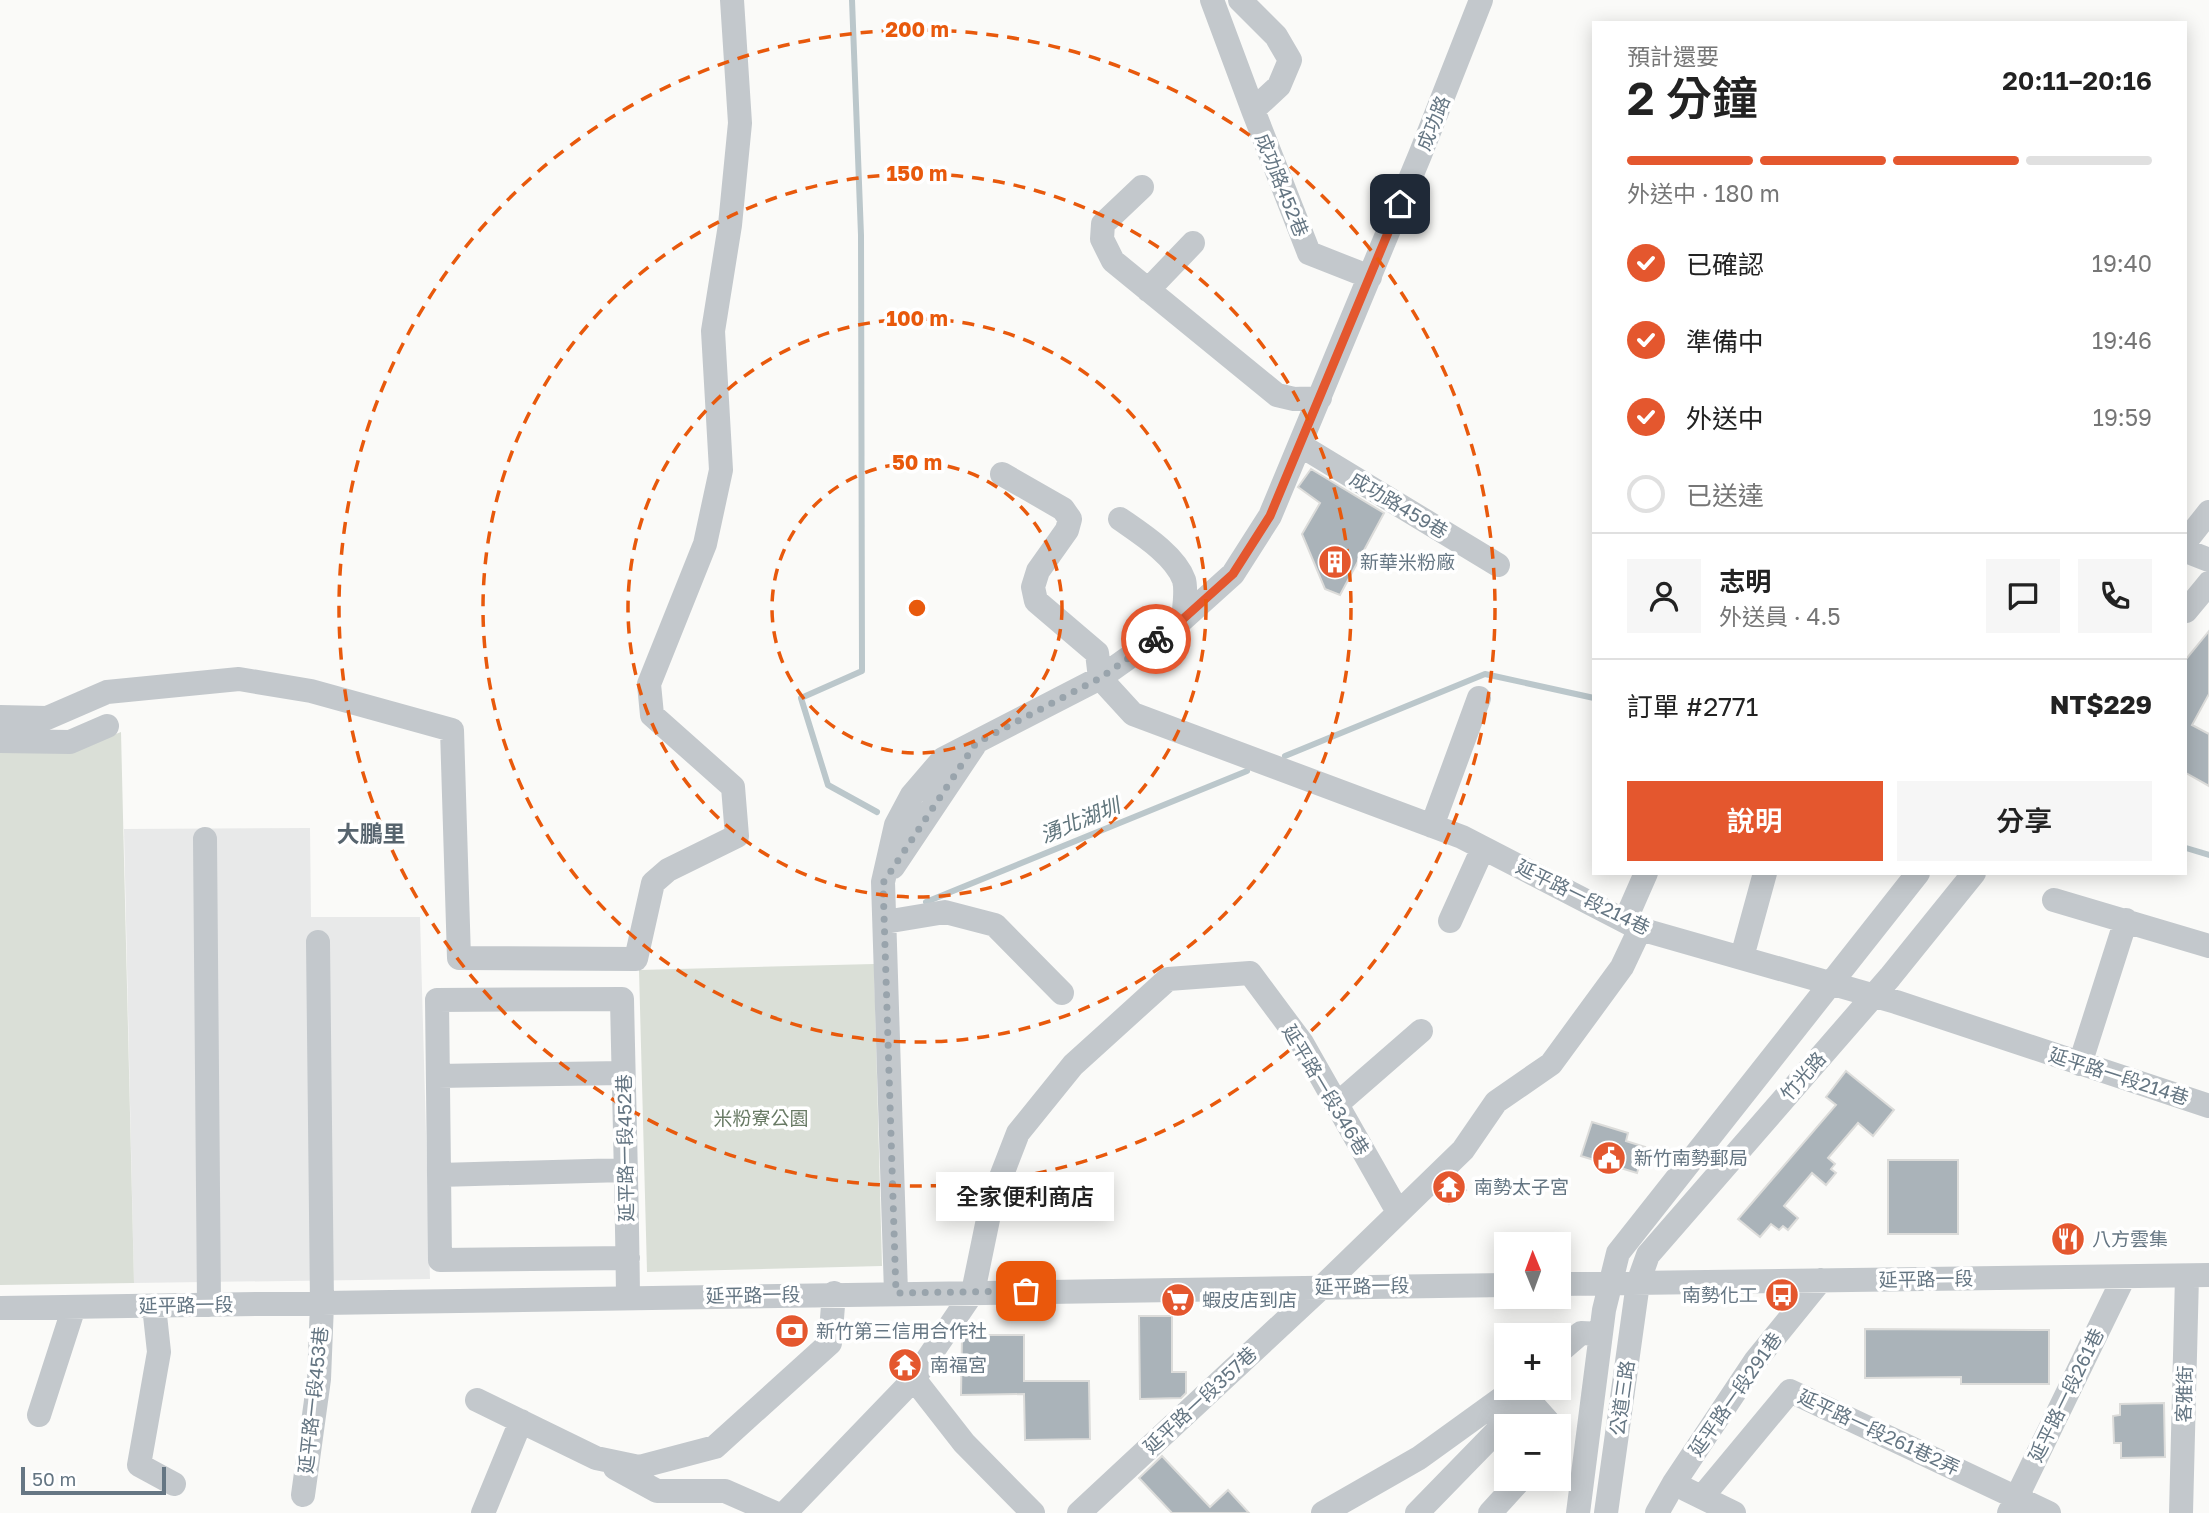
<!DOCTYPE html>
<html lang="zh-TW">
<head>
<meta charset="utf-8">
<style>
	:root { --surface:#fff; --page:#f6f6f6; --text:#222; --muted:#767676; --line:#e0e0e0; --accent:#e4572e }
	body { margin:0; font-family:"Golos Text","Noto Sans TC",sans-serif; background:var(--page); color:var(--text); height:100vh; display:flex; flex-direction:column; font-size:26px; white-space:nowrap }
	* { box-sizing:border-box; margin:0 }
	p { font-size:23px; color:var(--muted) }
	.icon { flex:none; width:38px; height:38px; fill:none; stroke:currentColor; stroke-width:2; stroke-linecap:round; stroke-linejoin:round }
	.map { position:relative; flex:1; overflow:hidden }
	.drawer { position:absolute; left:1592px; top:21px; width:595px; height:854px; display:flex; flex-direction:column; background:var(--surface); border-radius:0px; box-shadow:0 4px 18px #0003 }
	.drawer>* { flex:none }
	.needle { width:46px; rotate:359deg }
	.controls { position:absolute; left:1494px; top:1232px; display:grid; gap:14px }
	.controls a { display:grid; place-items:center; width:77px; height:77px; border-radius:0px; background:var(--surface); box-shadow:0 4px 18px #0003; font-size:35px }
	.scale { position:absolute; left:21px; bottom:18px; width:145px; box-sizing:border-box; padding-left:7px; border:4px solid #657683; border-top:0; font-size:19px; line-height:24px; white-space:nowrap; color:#657683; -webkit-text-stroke:5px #fff; paint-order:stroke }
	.pin { position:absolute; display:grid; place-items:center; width:60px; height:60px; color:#fff; margin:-30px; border-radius:14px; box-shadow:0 4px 10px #0006 }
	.courier { position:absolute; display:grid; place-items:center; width:70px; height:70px; margin:-35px; border:5px solid #e4572e; border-radius:50%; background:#fff; color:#222; box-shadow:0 2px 9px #0007 }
	.bubble { position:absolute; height:49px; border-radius:0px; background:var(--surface); box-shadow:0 4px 18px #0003; font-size:23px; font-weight:600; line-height:49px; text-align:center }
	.summary em { font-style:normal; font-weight:600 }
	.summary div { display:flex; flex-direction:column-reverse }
	.summary { display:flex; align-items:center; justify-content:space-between; height:119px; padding:0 35px }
	h1 { font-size:46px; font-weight:600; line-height:52px }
	.bar { display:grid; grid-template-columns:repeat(4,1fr); gap:10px 7px; align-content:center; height:84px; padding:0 35px }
	.bar i { height:9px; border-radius:5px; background:var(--line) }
	.bar .on { background:var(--accent) }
	.bar p { grid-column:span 4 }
	.line { display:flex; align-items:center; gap:18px; padding:0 35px; border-top:2px solid var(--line) }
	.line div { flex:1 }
	.round { display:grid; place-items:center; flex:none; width:74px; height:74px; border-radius:0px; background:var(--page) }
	ol { padding:0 35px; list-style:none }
	li { display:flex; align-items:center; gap:21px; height:77px }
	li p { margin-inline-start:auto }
	li .icon { padding:7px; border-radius:50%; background:var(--accent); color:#fff; stroke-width:4 }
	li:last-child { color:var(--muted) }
	li i { width:38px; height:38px; border:4px solid var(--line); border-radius:50% }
	.cta { display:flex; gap:14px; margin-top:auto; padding:14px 35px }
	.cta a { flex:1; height:80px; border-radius:0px; background:var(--accent); color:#fff; font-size:28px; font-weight:600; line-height:80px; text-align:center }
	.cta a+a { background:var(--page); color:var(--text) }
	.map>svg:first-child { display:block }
</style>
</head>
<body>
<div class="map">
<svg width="2209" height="1513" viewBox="0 0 2209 1513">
	<rect width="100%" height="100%" fill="#fafaf8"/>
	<path fill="#e8e9e9" d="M310 828 311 917H420L430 1279 134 1283 124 829Z"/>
	<path fill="#dadfd7" d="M121 732 134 1283 0 1285V751L67 753Z
		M874 964 882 1266 647 1272 639 970Z"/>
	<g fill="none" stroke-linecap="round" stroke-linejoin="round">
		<path stroke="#bbc7cb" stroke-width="6" d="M852 0 861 235 862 671 801 698 828 785 877 812
			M1285 756 1485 674 1594 698
			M2186 848 2209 855
			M926 902 1247 771"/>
	</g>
	<path fill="#aab3b9" stroke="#dcdcda" stroke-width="2" d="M1311 469 1384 513 1340 595 1325 589 1302 534 1320 503 1298 487Z
		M2209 631V694L2192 725 2209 734V786L2186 773V659Z
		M1846 1071 1894 1110 1873 1136 1858 1123 1828 1158 1835 1164 1831 1169 1836 1173 1826 1185 1812 1173 1784 1206 1798 1218 1788 1230 1783 1226 1779 1230 1771 1224 1760 1237 1738 1219 1836 1105 1826 1097Z
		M1592 1122 1628 1133 1626 1141 1645 1147 1637 1173 1581 1156Z
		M1888 1160H1958V1234H1888Z
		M1456 1178 1466 1190 1449 1204 1440 1193Z
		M1139 1316H1172V1372H1186V1393L1181 1398 1140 1399Z
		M1865 1329 2049 1330V1384H1961V1377L1865 1378Z
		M962 1335H1024V1381H1089L1090 1439 1025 1440 1024 1394 961 1395Z
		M2164 1403 2165 1457 2121 1458V1443H2114L2113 1416 2120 1415V1404Z
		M1162 1456 1210 1507 1228 1490 1249 1513H1172L1139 1478Z"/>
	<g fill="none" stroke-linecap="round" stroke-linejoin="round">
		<path stroke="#c3c8cc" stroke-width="24" d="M1212 0 1253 110
			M1240 0 1276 36 1290 60 1279 86 1253 110 1309 253 1370 277
			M1142 187 1103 224 1102 239 1113 261 1277 395 1294 399 1320 398
			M1148 290 1193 243
			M1300 445 1498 565
			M1002 474 1063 509 1070 519 1067 530 1038 571 1033 587 1036 601 1097 653 1100 678 1133 714 1462 837 1640 929 1896 1002 2209 1106
			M1120 519C1140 533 1175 555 1184 580 1187 591 1184 608 1183 619
			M2186 541 2209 512
			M2186 551 2209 560
			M2186 611 2209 583
			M0 717 47 718 107 692 239 679 311 691 452 730 459 958 636 959 653 883 668 870 737 836 733 787 652 715 649 684 705 544 721 470 713 331 730 225 740 123 732 0
			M0 741 70 742 107 726
			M1432 826 1479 698
			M205 839 209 1305
			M893 867 974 746
			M2054 900 2209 946
			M1450 921 1483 848
			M1625 921 1646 873
			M885 922 945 912 995 925 1062 993
			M1742 957 1765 873
			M2080 1064 2126 920
			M438 1076 623 1073
			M1336 1105 1421 1031
			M439 1175 625 1170
			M628 1258 440 1260 437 1000 622 999C624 1098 627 1197 628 1297
			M1559 1284 2209 1275
			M896 1293 883 882 896 825 912 795 943 759 1100 678 1183 619 1233 574 1270 516 1420 155 1481 0
			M154 1306 159 1352 139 1465 174 1484
			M0 1308 1507 1285
			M1559 1352 1581 1333 1601 1334
			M914 1379 964 1443 1033 1513
			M1518 1388 1552 1426
			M477 1400 596 1458 639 1467 715 1447 830 1343 834 1293
			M39 1415 74 1307
			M615 1468 657 1491H725L775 1513
			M1687 1490 1734 1513
			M303 1495 319 1379 322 1304 318 942
			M1702 1497 1790 1391 2049 1513
			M483 1513 521 1421
			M785 1513 914 1379 973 1292 992 1200 1018 1133 1073 1065 1168 979 1250 973 1302 1043 1398 1212
			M1079 1513 1322 1287 1463 1150 1496 1102 1551 1064 1622 967 1640 929
			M1323 1513 1419 1458 1516 1388
			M1417 1513 1528 1399
			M1490 1513 1521 1479
			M1578 1513 1604 1310 1618 1253 1918 873
			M1606 1513 1638 1283 1648 1255 1890 977 1974 873
			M1657 1513 1674 1483 1756 1360 1821 1280
			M2009 1513 2124 1277
			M2181 1513 2187 1276"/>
	</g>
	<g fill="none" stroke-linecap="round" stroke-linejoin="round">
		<path stroke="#99a4ac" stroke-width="7" stroke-dasharray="0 12.6" d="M1026 1291 896 1293 883 883 976 743 1100 678 1156 639"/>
		<path stroke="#e4572e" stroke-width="9" d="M1156 639 1183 619 1233 574 1270 516 1400 204"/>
	</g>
	<g fill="none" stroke="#e8590c" stroke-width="3.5" stroke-dasharray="12 9">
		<circle cx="917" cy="608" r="145"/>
		<circle cx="917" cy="608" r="289"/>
		<circle cx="917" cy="608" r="434"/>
		<circle cx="917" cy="608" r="578"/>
	</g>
	<defs>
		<g id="building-disc" transform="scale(1.75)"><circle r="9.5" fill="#e4572e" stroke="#fff"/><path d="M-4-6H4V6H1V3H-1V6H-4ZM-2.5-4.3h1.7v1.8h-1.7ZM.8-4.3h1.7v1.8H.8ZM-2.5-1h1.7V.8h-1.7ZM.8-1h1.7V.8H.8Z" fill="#fff"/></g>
		<g id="civic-disc" transform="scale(1.75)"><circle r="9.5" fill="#e4572e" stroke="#fff"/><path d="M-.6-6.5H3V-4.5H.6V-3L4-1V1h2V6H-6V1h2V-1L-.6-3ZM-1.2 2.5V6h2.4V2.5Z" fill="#fff"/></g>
		<g id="temple-disc" transform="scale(1.75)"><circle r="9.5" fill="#e4572e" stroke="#fff"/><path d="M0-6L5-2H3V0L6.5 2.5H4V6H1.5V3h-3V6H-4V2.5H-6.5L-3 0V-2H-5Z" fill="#fff"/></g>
		<g id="restaurant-disc" transform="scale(1.75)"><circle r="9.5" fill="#e4572e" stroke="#fff"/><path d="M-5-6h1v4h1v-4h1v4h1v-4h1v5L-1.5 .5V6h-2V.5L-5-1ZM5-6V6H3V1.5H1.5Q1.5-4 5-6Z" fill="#fff"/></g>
		<g id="bus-disc" transform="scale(1.75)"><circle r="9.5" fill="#e4572e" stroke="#fff"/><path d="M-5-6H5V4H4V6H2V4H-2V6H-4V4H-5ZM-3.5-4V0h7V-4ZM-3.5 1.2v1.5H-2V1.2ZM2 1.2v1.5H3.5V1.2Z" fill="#fff"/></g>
		<g id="supermarket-disc" transform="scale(1.75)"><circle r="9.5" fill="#e4572e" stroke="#fff"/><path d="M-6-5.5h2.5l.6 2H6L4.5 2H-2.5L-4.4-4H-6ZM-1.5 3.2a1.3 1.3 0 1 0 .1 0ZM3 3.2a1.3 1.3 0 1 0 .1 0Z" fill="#fff"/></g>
		<g id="bank-disc" transform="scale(1.75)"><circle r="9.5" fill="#e4572e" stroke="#fff"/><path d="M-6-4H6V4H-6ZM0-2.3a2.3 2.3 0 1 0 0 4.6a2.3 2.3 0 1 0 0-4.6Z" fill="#fff"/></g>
	</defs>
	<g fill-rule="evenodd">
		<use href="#building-disc" x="1335" y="562"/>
		<use href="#civic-disc" x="1609" y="1158"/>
		<use href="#temple-disc" x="1449" y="1187"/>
		<use href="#restaurant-disc" x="2068" y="1239"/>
		<use href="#bus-disc" x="1782" y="1295"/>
		<use href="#supermarket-disc" x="1178" y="1300"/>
		<use href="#bank-disc" x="792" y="1331"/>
		<use href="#temple-disc" x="905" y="1365"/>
	</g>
	<g text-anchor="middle" stroke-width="7" stroke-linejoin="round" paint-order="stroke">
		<g font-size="19" fill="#657683" stroke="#fff">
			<text transform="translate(1433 123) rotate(-68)" y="7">成功路</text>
			<text transform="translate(1282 185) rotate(68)" y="7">成功路452巷</text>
			<text transform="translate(1399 505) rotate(31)" y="7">成功路459巷</text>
			<text transform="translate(1583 897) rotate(26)" y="7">延平路一段214巷</text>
			<text transform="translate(1803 1076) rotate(-49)" y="7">竹光路</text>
			<text transform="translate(2119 1076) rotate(18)" y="7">延平路一段214巷</text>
			<text transform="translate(1326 1090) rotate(59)" y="7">延平路一段346巷</text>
			<text transform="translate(625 1148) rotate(-91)" y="7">延平路一段452巷</text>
			<text transform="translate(1926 1279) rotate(-1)" y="7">延平路一段</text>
			<text transform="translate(1362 1286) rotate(-1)" y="7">延平路一段</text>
			<text transform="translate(753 1295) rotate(-1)" y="7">延平路一段</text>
			<text transform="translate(186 1305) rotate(-1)" y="7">延平路一段</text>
			<text transform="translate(1735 1394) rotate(-55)" y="7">延平路一段291巷</text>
			<text transform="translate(2184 1394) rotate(-88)" y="7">客雅街</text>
			<text transform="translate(2066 1395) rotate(-64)" y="7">延平路一段261巷</text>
			<text transform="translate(1622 1398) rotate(-82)" y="7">公道三路</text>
			<text transform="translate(313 1400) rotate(-84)" y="7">延平路一段453巷</text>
			<text transform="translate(1200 1400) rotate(-43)" y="7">延平路一段357巷</text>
			<text transform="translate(1879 1432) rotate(25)" y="7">延平路一段261巷2弄</text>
		</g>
		<g font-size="19" fill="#657683" stroke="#fff" text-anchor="start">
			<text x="1360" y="569">新華米粉廠</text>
			<text x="1634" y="1165">新竹南勢郵局</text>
			<text x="1474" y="1194">南勢太子宮</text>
			<text x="2092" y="1246">八方雲集</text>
			<text x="1758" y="1302" text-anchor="end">南勢化工</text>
			<text x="1202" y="1307">蝦皮店到店</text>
			<text x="816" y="1338">新竹第三信用合作社</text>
			<text x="930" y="1372">南福宮</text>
		</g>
		<g font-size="19" fill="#687a64" stroke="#fff">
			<text x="761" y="1125">米粉寮公園</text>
		</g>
		<g font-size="21" font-style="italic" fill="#60757c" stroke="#fff">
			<text transform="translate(1080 821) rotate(-22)" y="7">湧北湖圳</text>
		</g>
		<g font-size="23" font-weight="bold" fill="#57646e" stroke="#fff">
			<text x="371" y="842">大鵬里</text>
		</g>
	</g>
	<circle cx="917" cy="608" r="10" fill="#e8590c" stroke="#fff" stroke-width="3.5"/>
	<g font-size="21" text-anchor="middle" font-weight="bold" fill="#e8590c" stroke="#fff" stroke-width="7" stroke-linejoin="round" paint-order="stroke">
		<text x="917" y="37">200 m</text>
		<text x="917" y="181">150 m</text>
		<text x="917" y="326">100 m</text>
		<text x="917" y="470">50 m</text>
	</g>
</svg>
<div class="controls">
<a><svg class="needle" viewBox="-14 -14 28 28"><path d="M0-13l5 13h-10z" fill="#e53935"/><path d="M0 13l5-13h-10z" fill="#767676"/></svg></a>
<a>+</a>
<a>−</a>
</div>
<div class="scale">50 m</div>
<div class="pin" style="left:1026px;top:1291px;background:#ea580c"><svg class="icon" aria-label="bag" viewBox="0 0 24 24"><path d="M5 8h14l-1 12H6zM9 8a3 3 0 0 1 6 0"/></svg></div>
<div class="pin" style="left:1400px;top:204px;background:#1f2937"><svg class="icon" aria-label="home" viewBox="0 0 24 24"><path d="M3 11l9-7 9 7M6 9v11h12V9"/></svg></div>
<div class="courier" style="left:1156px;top:639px"><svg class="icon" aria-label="bike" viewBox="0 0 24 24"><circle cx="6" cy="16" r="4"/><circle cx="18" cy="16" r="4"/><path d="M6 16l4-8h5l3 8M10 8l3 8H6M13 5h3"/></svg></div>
<div class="bubble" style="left:936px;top:1172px;width:178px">全家便利商店</div>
<section class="drawer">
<div class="summary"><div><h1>2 分鐘</h1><p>預計還要</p></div><em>20:11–20:16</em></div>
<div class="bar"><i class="on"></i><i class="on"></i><i class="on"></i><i></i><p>外送中 · 180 m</p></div>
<ol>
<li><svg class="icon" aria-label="check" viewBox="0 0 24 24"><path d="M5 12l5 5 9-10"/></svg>已確認<p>19:40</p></li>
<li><svg class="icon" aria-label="check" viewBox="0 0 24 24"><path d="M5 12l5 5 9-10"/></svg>準備中<p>19:46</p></li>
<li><svg class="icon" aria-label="check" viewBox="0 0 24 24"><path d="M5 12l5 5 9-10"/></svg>外送中<p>19:59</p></li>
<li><i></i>已送達</li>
</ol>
<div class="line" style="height:126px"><a class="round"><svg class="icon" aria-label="person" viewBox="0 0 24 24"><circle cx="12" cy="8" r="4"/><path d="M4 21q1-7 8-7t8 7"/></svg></a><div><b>志明</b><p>外送員 · 4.5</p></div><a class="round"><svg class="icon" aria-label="chat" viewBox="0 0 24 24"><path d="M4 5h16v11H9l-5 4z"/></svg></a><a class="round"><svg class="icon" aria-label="phone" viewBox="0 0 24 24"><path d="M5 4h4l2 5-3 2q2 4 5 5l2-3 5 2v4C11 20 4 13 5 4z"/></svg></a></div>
<div class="line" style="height:91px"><div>訂單 #2771</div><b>NT$229</b></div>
<div class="cta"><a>說明</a><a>分享</a></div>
</section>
</div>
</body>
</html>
